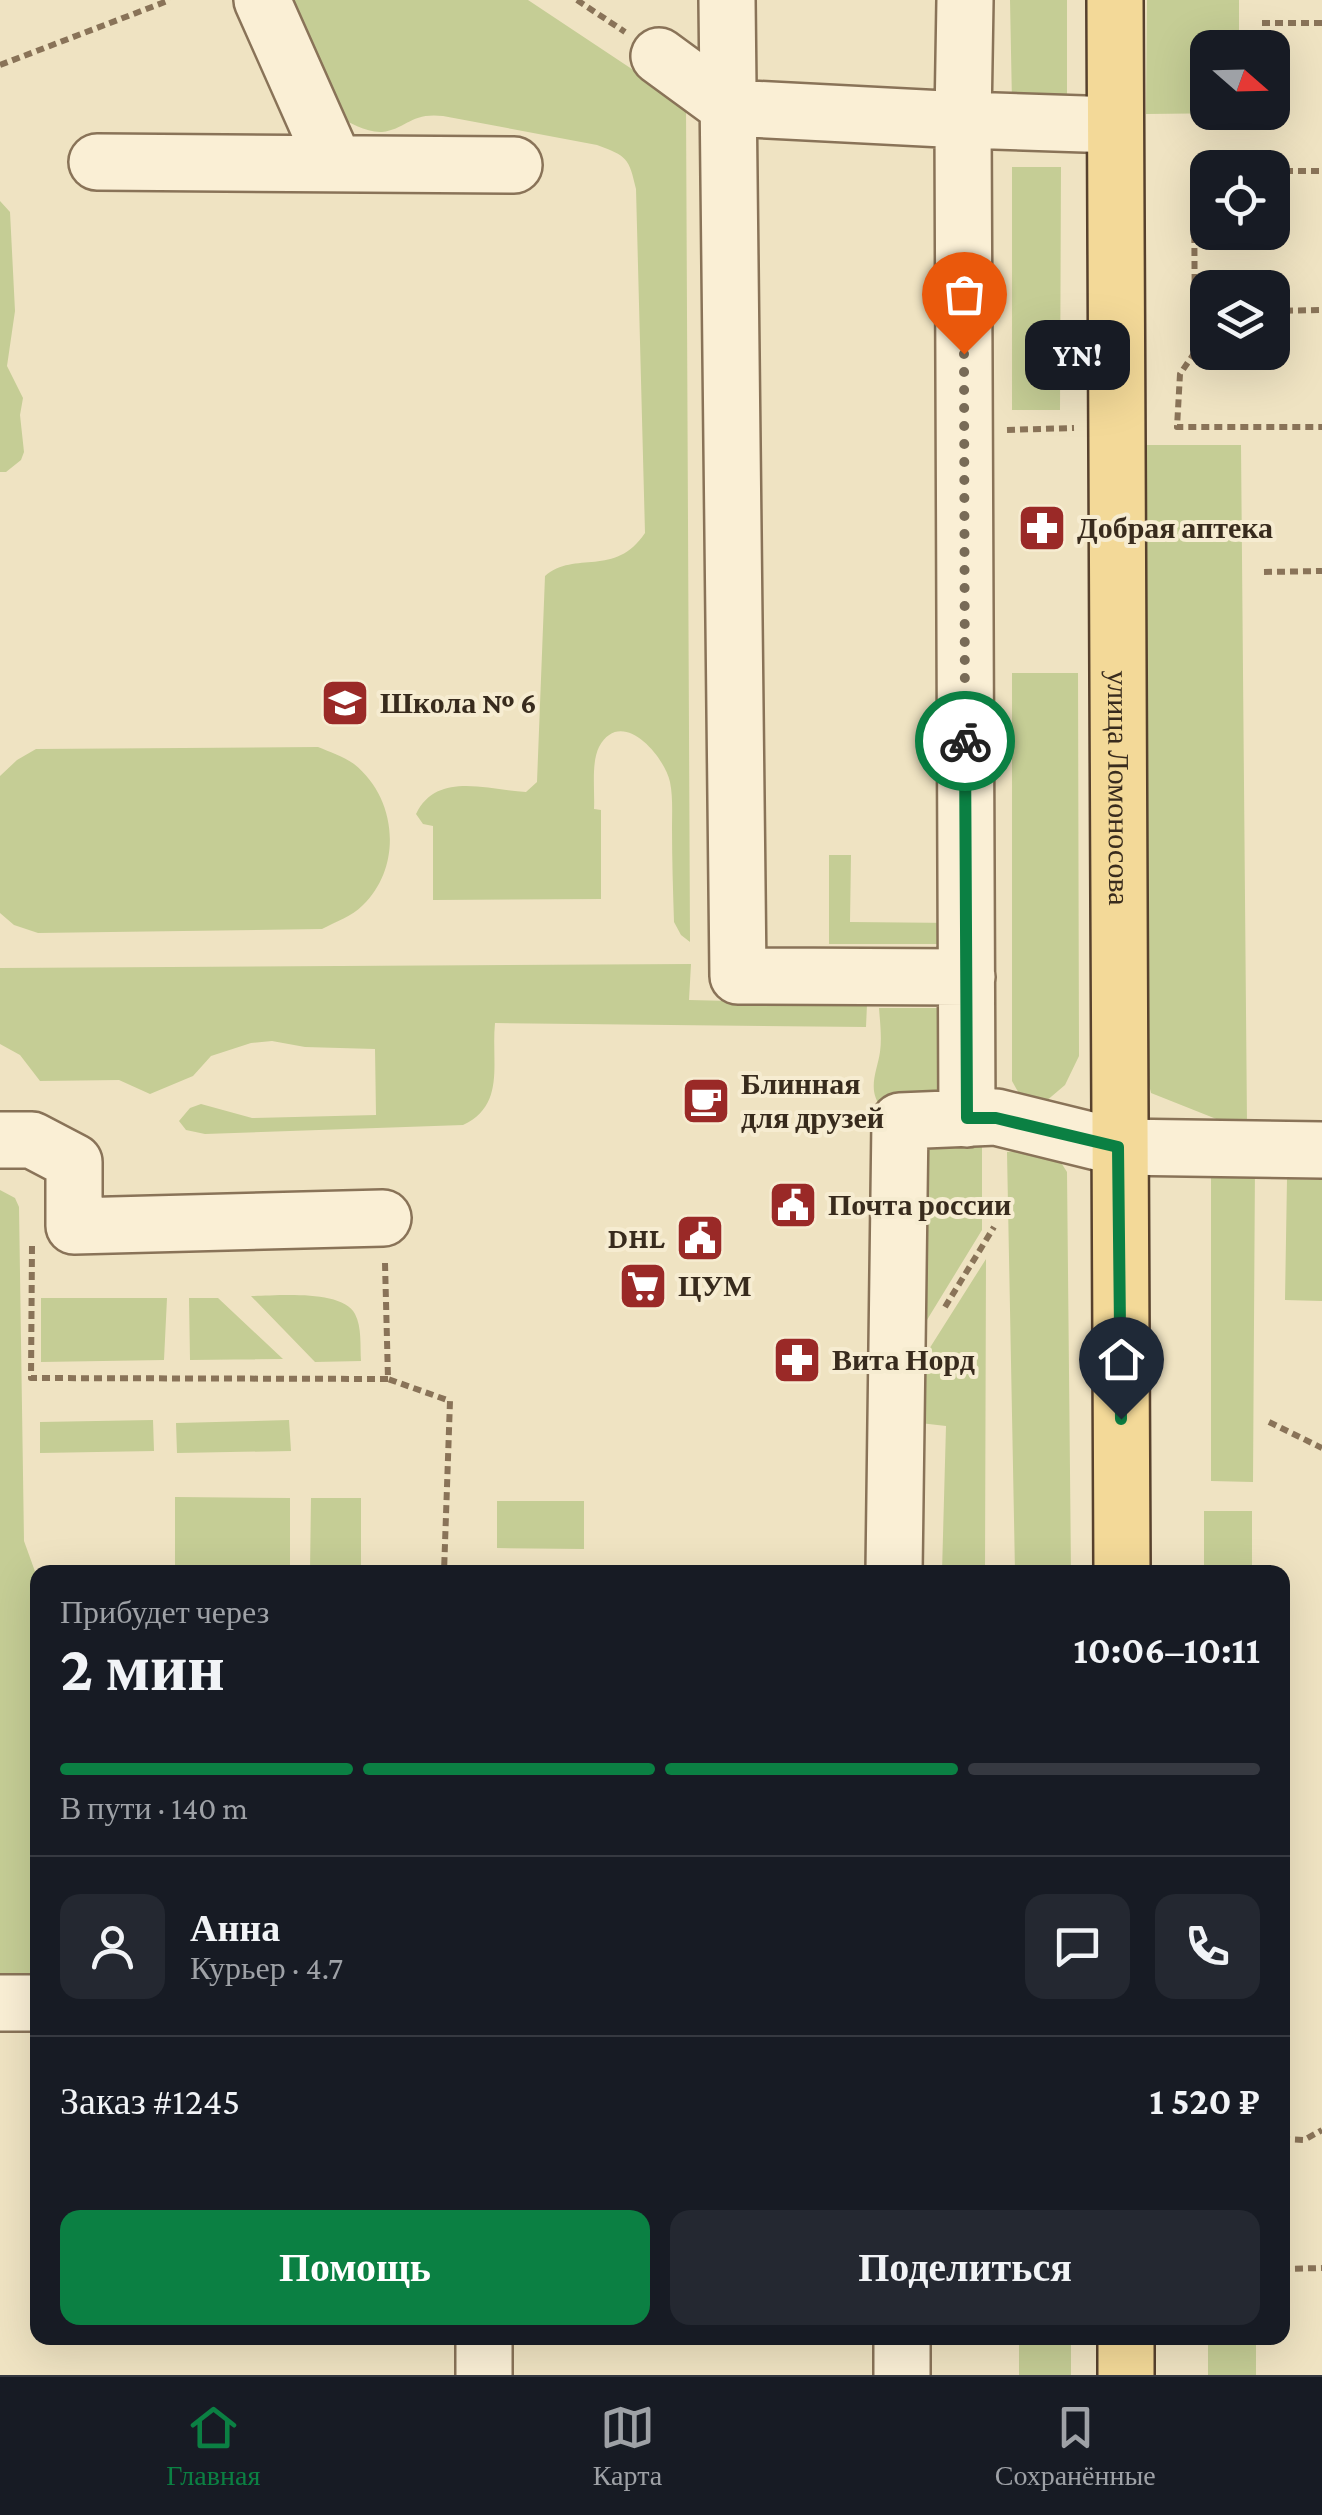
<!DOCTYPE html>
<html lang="ru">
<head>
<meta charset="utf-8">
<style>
	:root { --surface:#171b24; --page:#242831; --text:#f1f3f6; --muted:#9ea1a6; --line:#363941; --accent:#0b8043 }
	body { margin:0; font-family:"Crimson Pro",serif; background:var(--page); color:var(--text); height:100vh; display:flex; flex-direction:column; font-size:38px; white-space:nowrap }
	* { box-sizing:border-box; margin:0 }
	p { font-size:32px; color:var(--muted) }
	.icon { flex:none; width:55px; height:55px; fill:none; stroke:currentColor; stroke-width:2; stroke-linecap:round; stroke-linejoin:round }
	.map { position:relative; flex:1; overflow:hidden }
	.drawer { position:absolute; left:30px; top:1565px; width:1260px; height:780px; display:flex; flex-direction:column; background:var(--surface); border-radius:20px; box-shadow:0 10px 40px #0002 }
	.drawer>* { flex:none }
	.needle { width:65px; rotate:110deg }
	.fabs { position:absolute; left:1190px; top:30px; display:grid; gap:20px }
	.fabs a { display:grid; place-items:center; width:100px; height:100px; border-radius:20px; background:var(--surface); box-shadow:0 10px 40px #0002; font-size:50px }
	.pin { position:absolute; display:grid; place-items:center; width:85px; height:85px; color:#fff; margin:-102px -42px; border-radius:50% 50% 50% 0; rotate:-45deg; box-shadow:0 0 10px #0007 }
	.pin .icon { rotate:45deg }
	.courier { position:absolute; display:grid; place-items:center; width:100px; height:100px; margin:-50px; border:8px solid #0b8043; border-radius:50%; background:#fff; color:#222; box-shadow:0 2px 12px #0007 }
	.bubble { position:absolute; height:70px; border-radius:20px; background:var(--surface); box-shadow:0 10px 40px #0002; font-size:32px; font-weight:700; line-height:70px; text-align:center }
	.overview em { font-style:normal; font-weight:700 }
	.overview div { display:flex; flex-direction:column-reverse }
	.overview { display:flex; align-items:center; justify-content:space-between; height:170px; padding:0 30px }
	h1 { font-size:65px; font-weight:700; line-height:75px }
	.bar { display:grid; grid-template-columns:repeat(4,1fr); gap:15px 10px; align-content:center; height:120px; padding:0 30px }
	.bar i { height:12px; border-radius:8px; background:var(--line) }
	.bar .current { background:var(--accent) }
	.bar p { grid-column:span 4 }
	.line { display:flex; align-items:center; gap:25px; padding:0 30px; border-top:2px solid var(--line) }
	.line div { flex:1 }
	.round { display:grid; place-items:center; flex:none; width:105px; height:105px; border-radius:20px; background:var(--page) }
	.primary-button { display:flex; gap:20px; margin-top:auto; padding:20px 30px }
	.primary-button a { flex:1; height:115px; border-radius:20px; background:var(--accent); color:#fff; font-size:40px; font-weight:700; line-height:115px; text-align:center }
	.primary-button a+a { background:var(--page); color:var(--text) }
	.tab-bar { display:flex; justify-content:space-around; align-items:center; height:140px; border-top:2px solid var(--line); background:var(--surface); font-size:28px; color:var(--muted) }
	.tab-bar a { display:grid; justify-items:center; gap:5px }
	.tab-bar .current { color:var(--accent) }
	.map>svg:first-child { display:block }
</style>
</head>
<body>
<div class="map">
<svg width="1322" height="2375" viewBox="0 0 1322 2375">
	<rect width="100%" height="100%" fill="#efe3c2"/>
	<path fill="#c5cd95" d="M276 0H528L686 105 690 942 681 935 674 922C673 891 672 860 672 828 672 813 673 797 670 782 664 755 621 706 599 747 591 763 595 791 594 809L601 810V899L433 900V826L423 824 416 814C437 771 487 790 526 792L537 782 545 576C575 550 615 578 645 533L636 189C629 158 627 156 597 145L443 116C411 112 406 129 382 132 367 133 349 122 336 116Z
		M1010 0H1067V102L1012 103Z
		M1147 0H1239V47L1208 48V112L1239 113 1146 114Z
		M1012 167H1061L1060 410H1012Z
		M0 201 10 212 15 311 7 366 23 398 20 415 24 452 21 460 6 472H0Z
		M1143 445H1241L1247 1124H1229L1151 1093 1143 1059Z
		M1012 673H1078L1079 1056 1065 1085 1045 1102 1021 1097 1012 1081Z
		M318 747C330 752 343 756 354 764 397 798 403 866 363 905 351 917 337 921 322 929L38 933 14 925 0 913V776L17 760 36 749Z
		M829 855H851L850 922 957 923 958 944H829Z
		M691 964 689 1000 867 1004 866 1027 495 1023C491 1063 506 1105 463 1125L205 1134 186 1130 179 1121 190 1108 201 1104 252 1118 376 1115 375 1049 305 1047 272 1041 251 1043 211 1056 193 1076 150 1094 119 1080 40 1081 20 1055 0 1044V968Z
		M879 1008H945L946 1106 883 1109C866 1091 877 1072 880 1052 882 1038 880 1022 879 1008Z
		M982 1145V1230L919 1333 924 1155 930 1146Z
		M1040 1149 1060 1161 1067 1172 1071 1572H1015L1007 1152Z
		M1211 1162 1255 1163 1253 1482 1211 1481Z
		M1287 1179 1322 1180V1301L1285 1300Z
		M0 1190 15 1198 19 1207 24 1541 37 1577V1989L0 1987Z
		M986 1259 985 1572H942L946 1426 920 1423 919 1365Z
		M251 1296C276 1296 342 1289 355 1314 362 1327 360 1346 361 1361L315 1362Z
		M41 1298H167L164 1360 41 1362Z
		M218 1298 283 1359 190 1360 189 1298Z
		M153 1420 154 1451 40 1453V1422Z
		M289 1420 291 1451 177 1453 176 1423Z
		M175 1497 290 1498V1572H175Z
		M311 1498H361V1572H310Z
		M497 1501H584V1549L497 1548Z
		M1204 1511H1252V1572H1204Z
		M1019 2338H1071V2375H1019Z
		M1208 2338H1256V2375H1208Z"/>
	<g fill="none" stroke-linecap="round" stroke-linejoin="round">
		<g stroke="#897358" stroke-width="60">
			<path id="minor" d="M262 0 334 162
				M727 0 738 976 967 977
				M659 56 730 108 963 120 965 0
				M97 162 514 165
				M967 1119 963 120 1115 125
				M0 1140H32L74 1162V1226L383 1218
				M894 1572 900 1121 996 1117 1118 1147 1322 1150
				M0 2003H38
				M484 2375V2338
				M902 2375V2338"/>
		</g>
		<g stroke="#57412d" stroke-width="60">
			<g id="major">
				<path id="s1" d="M1115 0 1122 1572"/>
				<path d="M1126 2338V2375"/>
			</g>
		</g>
		<path stroke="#897358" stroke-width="6" stroke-dasharray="8 5" stroke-linecap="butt" d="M577 0 625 32
			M1262 23H1322
			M0 65 170 0
			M1208 171H1194L1195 352 1180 374 1177 427H1322
			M1272 171H1322
			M1272 311 1322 310
			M1007 430 1074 428
			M1264 572 1322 571
			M32 1246 31 1378 388 1379
			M385 1263 388 1379 450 1401 444 1572
			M945 1307 994 1227
			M1269 1422 1322 1448
			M1282 2139 1304 2140 1322 2130
			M1282 2269 1322 2268"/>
		<use href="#minor" stroke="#faefd5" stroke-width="55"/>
		<use href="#major" stroke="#f3d998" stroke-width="55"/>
	</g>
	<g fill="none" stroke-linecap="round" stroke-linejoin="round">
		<path stroke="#786b57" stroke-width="10" stroke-dasharray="0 18" d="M964 354 965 741"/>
		<path stroke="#0b8043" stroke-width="12" d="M965 741 967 1118H996L1118 1147 1121 1419"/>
	</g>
	<defs>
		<g id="pharmacy-square" transform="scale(2.5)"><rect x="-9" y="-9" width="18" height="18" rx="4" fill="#9a2927" stroke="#f6ecd1"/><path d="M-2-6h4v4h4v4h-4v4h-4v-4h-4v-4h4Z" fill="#fff"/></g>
		<g id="school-square" transform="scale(2.5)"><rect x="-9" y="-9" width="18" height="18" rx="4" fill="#9a2927" stroke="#f6ecd1"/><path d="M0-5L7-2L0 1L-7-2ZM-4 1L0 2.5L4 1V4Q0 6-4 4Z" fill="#fff"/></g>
		<g id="cafe-square" transform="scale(2.5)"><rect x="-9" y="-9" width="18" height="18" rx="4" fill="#9a2927" stroke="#f6ecd1"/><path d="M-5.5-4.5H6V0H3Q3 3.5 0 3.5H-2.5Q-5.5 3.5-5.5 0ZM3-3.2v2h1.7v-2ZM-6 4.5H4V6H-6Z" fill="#fff"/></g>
		<g id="civic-square" transform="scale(2.5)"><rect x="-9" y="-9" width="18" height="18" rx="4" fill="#9a2927" stroke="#f6ecd1"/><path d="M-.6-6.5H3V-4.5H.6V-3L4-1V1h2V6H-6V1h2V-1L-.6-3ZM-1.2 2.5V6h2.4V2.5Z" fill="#fff"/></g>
		<g id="supermarket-square" transform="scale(2.5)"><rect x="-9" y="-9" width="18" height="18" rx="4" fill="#9a2927" stroke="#f6ecd1"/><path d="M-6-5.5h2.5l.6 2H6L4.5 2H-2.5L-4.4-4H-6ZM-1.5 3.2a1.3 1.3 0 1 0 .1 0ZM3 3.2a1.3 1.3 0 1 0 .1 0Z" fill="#fff"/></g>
	</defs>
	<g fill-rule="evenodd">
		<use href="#pharmacy-square" x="1042" y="528"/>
		<use href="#school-square" x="345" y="703"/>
		<use href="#cafe-square" x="706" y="1101"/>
		<use href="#civic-square" x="793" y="1205"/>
		<use href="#civic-square" x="700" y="1238"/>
		<use href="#supermarket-square" x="643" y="1286"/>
		<use href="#pharmacy-square" x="797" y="1360"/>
	</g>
	<g text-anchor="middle" stroke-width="8" stroke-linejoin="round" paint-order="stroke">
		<g font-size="30" font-weight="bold" fill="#382b1d" stroke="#f6ecd1" text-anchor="start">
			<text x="1077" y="538">Добрая аптека</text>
			<text x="380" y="713">Школа № 6</text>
			<text x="741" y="1094">Блинная<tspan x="741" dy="34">для друзей</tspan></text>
			<text x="828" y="1215">Почта россии</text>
			<text x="665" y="1248" text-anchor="end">DHL</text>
			<text x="678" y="1296">ЦУМ</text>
			<text x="832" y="1370">Вита Норд</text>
		</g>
		<g font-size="30" fill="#382b1d" stroke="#f6ecd1">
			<text dy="10" stroke="none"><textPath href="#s1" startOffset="788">улица Ломоносова</textPath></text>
		</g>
	</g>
</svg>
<div class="fabs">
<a><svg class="needle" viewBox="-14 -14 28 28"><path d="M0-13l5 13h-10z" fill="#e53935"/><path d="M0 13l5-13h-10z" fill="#9ea1a6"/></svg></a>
<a><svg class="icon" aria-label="locate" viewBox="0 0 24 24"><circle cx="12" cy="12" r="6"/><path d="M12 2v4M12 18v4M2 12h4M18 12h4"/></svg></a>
<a><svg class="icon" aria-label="layers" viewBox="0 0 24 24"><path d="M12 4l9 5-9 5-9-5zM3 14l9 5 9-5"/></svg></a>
</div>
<div class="pin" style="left:964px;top:354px;background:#ea580c"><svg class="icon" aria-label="bag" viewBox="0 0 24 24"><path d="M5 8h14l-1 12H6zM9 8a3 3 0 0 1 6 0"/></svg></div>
<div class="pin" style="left:1121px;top:1419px;background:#1f2937"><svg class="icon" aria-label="home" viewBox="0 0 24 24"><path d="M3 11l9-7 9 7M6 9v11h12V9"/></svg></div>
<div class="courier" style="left:965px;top:741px"><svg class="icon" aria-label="bike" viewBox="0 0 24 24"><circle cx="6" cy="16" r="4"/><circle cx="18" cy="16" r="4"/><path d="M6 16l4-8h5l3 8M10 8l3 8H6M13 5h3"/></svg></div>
<div class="bubble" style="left:1025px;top:320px;width:105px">YN!</div>
<section class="drawer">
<div class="overview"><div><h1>2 мин</h1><p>Прибудет через</p></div><em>10:06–10:11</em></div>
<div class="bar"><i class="current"></i><i class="current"></i><i class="current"></i><i></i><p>В пути · 140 m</p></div>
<div class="line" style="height:180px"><a class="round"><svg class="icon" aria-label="person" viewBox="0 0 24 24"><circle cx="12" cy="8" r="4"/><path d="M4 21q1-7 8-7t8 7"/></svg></a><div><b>Анна</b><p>Курьер · 4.7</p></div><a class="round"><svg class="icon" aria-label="chat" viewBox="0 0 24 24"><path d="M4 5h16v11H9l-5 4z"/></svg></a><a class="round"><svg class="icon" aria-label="phone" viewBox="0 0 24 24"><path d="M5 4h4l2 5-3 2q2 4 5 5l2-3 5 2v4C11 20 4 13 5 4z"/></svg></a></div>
<div class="line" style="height:130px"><div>Заказ #1245</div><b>1 520 ₽</b></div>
<div class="primary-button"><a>Помощь</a><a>Поделиться</a></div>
</section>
</div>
<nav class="tab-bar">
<a class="current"><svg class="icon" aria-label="home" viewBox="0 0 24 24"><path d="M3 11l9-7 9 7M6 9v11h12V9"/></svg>Главная</a>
<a><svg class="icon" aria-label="map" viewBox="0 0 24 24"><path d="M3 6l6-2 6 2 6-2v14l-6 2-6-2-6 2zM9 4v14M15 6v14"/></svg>Карта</a>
<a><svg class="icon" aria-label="saved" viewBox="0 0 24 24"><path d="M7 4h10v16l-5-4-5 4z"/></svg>Сохранённые</a>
</nav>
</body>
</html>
